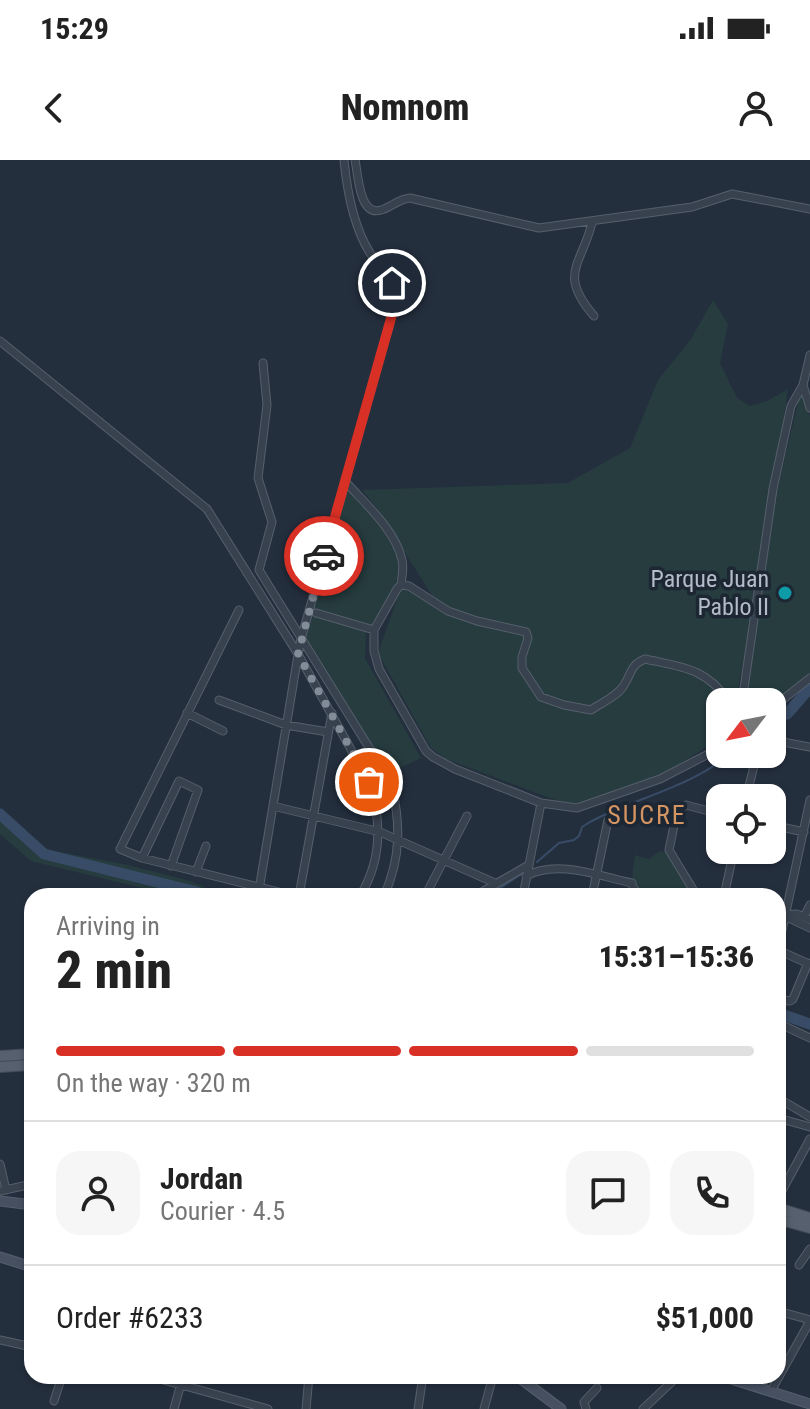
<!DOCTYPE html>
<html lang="en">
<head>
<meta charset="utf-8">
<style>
	:root { --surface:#fff; --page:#f6f6f6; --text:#222; --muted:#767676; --line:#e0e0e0; --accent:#d93025 }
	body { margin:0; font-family:"Roboto Condensed",sans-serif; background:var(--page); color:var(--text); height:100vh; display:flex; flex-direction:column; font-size:30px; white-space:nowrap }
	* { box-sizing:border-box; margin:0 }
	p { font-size:26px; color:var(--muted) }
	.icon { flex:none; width:44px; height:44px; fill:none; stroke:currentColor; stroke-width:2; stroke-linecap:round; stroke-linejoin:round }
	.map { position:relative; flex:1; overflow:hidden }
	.drawer { position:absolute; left:24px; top:728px; width:762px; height:496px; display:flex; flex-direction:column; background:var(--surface); border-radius:24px; box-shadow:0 2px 6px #0004 }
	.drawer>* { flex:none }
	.needle { width:52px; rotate:238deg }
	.fabs { position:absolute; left:706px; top:528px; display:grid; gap:16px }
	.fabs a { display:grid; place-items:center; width:80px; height:80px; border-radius:16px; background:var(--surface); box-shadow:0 2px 6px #0004; font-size:40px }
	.pin { position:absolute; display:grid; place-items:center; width:68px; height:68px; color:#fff; margin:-34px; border:4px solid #fff; border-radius:50%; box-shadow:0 2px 8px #0007 }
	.courier { position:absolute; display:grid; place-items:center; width:80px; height:80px; margin:-40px; border:6px solid #d93025; border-radius:50%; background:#fff; color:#222; box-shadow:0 2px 10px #0007 }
	.overview em { font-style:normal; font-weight:800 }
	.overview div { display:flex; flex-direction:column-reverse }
	.overview { display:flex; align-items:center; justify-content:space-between; height:136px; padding:0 32px }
	h1 { font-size:52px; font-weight:800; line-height:60px }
	.bar { display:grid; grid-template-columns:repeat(4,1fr); gap:12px 8px; align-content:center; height:96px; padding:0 32px }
	.bar i { height:10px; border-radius:6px; background:var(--line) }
	.bar .on { background:var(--accent) }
	.bar p { grid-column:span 4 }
	.line { display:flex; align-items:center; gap:20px; padding:0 32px; border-top:2px solid var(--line) }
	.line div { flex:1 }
	.round { display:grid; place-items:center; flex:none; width:84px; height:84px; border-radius:24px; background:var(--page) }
	.status { display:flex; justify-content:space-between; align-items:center; height:56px; padding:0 40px; background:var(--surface); direction:ltr }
	.status svg { height:22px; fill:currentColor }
	header { display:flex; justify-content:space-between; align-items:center; height:104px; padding:0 32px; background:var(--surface); font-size:36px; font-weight:800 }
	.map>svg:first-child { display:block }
</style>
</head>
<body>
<div class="status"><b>15:29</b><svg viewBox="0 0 49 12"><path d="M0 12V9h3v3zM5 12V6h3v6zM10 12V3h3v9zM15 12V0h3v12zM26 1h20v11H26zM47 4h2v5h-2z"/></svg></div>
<header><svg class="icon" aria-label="back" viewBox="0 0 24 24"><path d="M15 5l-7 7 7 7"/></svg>Nomnom<svg class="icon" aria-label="person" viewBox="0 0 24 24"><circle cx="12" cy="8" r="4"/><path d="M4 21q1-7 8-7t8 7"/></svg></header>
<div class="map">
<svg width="810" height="1249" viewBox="0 0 810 1249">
	<rect width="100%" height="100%" fill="#242f3e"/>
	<path fill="#263c3f" d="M713 140 728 164 720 203 737 238 750 246 767 241 788 229 762 405 738 529 746 530 772 353 801 230 810 256V514L772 545V542H720V578L668 612 578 643H563L446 599 431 588 378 493 401 428 433 437 378 350 362 330 568 323 630 288 658 220 691 179Z
		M347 327C368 351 411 387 399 423 395 437 380 453 372 465L313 449Z
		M310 455 366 471 365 498 421 598 390 613 305 480Z
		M0 650 49 690 128 705 183 719 203 726 212 736H175L31 701 0 674Z
		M660 691 666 692 692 735 642 736 632 718 635 695 649 699Z"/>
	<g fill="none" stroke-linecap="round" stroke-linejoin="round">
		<path stroke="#394c67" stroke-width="2" d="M537 702 559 683 574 680 579 676 582 667 590 662C632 639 694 626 729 594
			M488 736 523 713"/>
		<path stroke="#394c67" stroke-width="11" d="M772 557 787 554 810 528
			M0 654 44 694 197 732 200 736
			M778 853 810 864"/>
		<g stroke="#565f6c" stroke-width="9">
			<path id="street" d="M355 0C358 13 359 57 381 50 392 47 398 39 410 38L539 68 692 47 732 34 810 49
				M592 63C581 106 558 114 594 156
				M0 181 207 349 298 494 369 622C382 661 382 700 360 736
				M263 203 267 245 258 318 272 362 259 410 391 623C401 663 401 698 384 736
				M803 225 810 248
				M345 321C364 343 395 369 402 400 404 408 402 417 401 425L397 429 374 470V491L379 509 426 591 433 597 455 609 541 643 577 648 660 619 720 588
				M401 425 409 426 448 451 477 461 526 472 528 478 522 497V508L541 537 564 545 591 550C601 543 618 536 624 525 632 513 630 505 645 499 682 507 707 508 729 542
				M239 450 120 689 142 698 295 736
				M316 453 374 470
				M219 540 286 565 328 572
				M742 542 773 329 791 246 803 225 810 195
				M772 548 810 518
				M187 553 223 571
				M772 580 810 587
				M746 638 757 594
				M273 646 380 672 495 723
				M772 665 804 672
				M142 698 179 621 198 630 171 706
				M196 712 206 686
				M526 716C557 699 599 716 632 723
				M633 727 639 736
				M258 736 300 483 397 137C393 119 380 107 370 93 353 66 347 31 344 0
				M299 736 332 553
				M425 736 467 656
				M475 736 527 706
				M523 736 541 643
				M592 736 608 660
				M697 736 669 690 677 651 686 645 720 654
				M724 736 734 690
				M778 753 810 768
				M785 755 797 754 810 760
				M804 757 810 745
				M778 789 810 640
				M778 790 809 804
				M778 839 790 841 793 839 808 803
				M778 863 810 878
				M778 938 810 957
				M778 958 810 967
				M0 1004 6 1030
				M0 1031 32 1024
				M778 1038 810 979
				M799 1105 810 1089
				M778 1151 810 1160
				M0 1180 32 1187
				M149 1216 268 1249
				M771 1231 810 1161
				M54 1241 62 1216
				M174 1249 183 1216
				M306 1249 309 1216
				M418 1249 423 1216
				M484 1249 493 1216
				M586 1249 584 1242 597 1228
				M643 1249 678 1216"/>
		</g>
		<g stroke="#565f6c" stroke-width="11">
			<path id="secondary" d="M0 1041 32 1045
				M0 1097 32 1107
				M513 1216 521 1219 561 1249
				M722 1216 810 1244"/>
		</g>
		<g stroke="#414a57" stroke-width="12">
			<path id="primary" d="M0 896 32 894
				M0 907 32 905
				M778 1048 810 1058
				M778 1059 810 1068"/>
		</g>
		<use href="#street" stroke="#38414e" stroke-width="7"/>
		<use href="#secondary" stroke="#465061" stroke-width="9"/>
		<use href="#primary" stroke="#56606e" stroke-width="10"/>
	</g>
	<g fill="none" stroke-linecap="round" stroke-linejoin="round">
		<path stroke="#828b98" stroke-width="8" stroke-dasharray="0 14.4" d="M324 396 298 494 369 622"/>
		<path stroke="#d93025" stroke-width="10" d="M324 396 397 137 392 123"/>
	</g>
	<circle fill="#0f9aa8" stroke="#1d2633" stroke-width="3" cx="785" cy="433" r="8"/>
	<g text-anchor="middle" stroke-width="7" stroke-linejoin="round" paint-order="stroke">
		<g font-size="24" fill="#b4bcc9" stroke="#1d2633" text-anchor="end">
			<text x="769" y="427">Parque Juan<tspan x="769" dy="28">Pablo II</tspan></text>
		</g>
		<g font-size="26" letter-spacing="2" fill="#d59563" stroke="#1d2633">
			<text x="647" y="664">SUCRE</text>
		</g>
	</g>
</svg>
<div class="fabs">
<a><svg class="needle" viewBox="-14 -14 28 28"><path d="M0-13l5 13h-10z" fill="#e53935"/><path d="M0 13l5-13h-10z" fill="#767676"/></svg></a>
<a><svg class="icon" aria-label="locate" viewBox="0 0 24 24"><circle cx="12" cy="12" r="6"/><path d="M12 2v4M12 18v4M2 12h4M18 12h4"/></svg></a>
</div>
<div class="pin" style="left:369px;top:622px;background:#ea580c"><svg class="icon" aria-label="bag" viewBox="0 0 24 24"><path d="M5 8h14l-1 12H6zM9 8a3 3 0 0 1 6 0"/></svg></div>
<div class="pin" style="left:392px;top:123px;background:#1f2937"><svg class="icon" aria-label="home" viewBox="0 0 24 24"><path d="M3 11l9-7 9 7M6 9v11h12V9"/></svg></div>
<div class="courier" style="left:324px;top:396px"><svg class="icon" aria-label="car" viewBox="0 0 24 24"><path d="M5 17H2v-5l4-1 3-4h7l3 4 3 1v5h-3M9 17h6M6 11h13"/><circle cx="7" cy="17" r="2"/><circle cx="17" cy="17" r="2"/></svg></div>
<section class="drawer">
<div class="overview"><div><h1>2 min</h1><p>Arriving in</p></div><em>15:31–15:36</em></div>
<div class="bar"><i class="on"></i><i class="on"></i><i class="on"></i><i></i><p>On the way · 320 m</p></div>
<div class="line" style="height:144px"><a class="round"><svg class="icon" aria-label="person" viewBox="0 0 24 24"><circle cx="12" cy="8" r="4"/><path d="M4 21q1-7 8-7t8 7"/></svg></a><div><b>Jordan</b><p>Courier · 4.5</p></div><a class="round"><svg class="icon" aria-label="chat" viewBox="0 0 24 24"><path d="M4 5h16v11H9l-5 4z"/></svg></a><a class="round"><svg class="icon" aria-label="phone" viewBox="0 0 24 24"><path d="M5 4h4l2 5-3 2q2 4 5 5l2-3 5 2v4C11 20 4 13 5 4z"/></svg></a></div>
<div class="line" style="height:104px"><div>Order #6233</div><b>$51,000</b></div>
</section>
</div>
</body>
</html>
